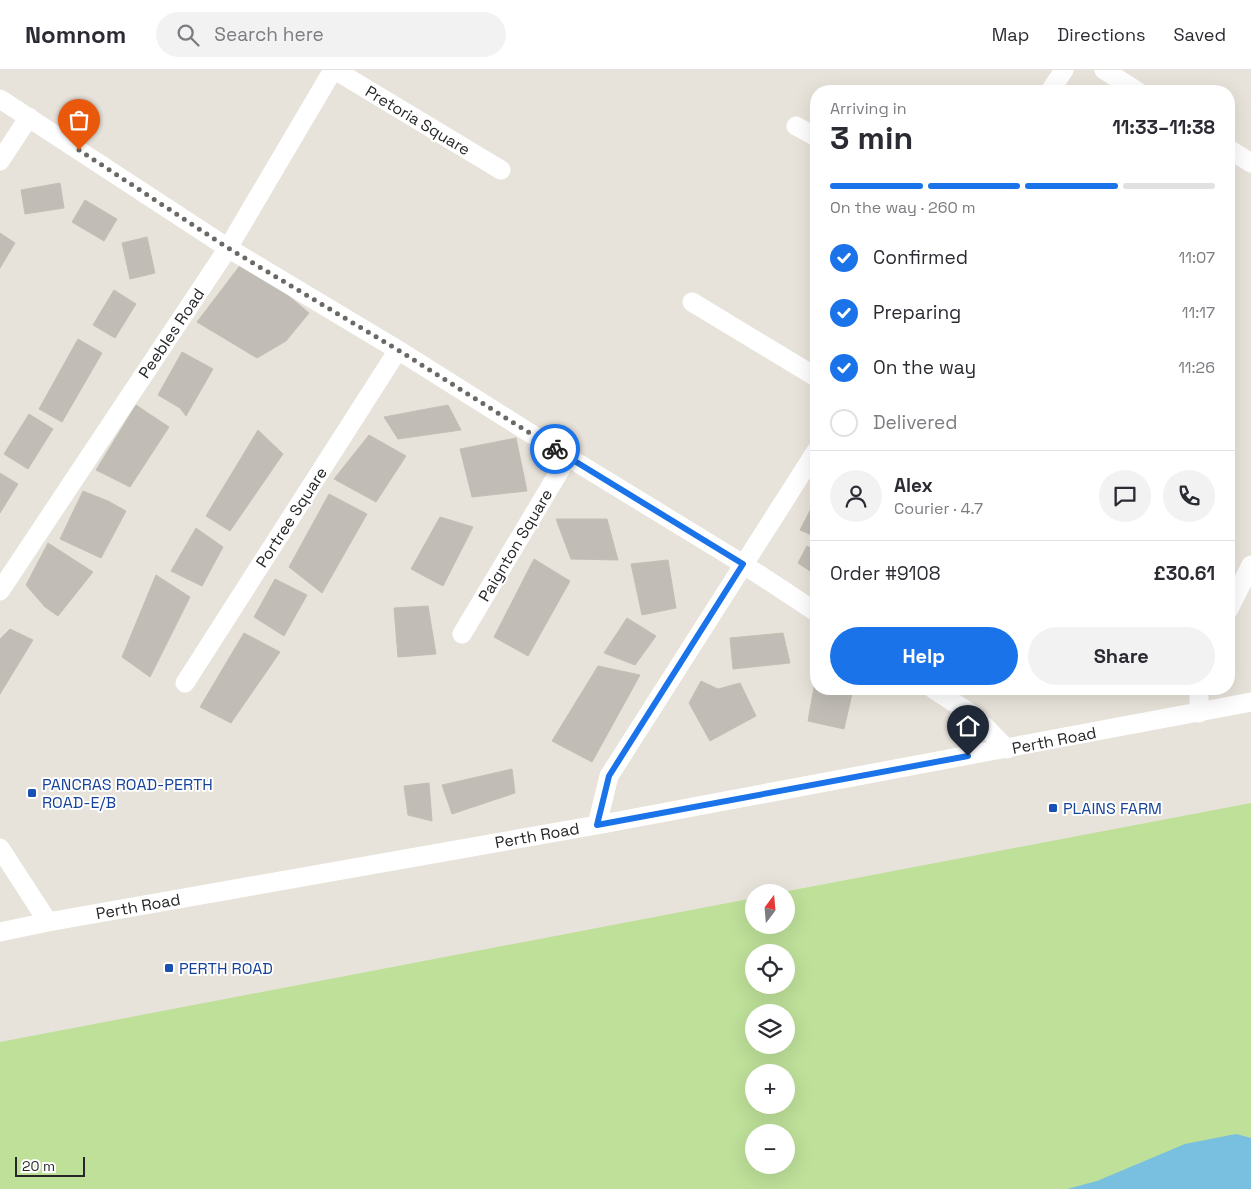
<!DOCTYPE html>
<html lang="en">
<head>
<meta charset="utf-8">
<style>
	:root { --surface:#fff; --page:#f2f2f3; --text:#2b2b33; --muted:#7c7c81; --line:#e1e1e2; --accent:#1a73e8 }
	body { margin:0; font-family:"Space Grotesk",sans-serif; background:var(--page); color:var(--text); height:100vh; display:flex; flex-direction:column; font-size:19px; white-space:nowrap }
	* { box-sizing:border-box; margin:0 }
	p { font-size:16px; color:var(--muted) }
	.icon { flex:none; width:28px; height:28px; fill:none; stroke:currentColor; stroke-width:2; stroke-linecap:round; stroke-linejoin:round }
	.map { position:relative; flex:1; overflow:hidden }
	.side { position:absolute; left:810px; top:15px; width:425px; height:610px; display:flex; flex-direction:column; background:var(--surface); border-radius:20px; box-shadow:0 5px 20px #0002 }
	.side>* { flex:none }
	.needle { width:32px; rotate:16deg }
	.controls { position:absolute; left:745px; top:814px; display:grid; gap:10px }
	.controls a { display:grid; place-items:center; width:50px; height:50px; border-radius:50%; background:var(--surface); box-shadow:0 5px 20px #0002; font-size:25px }
	.scale { position:absolute; left:15px; bottom:12px; width:70px; box-sizing:border-box; padding-left:5px; border:2px solid #272727; border-top:0; font-size:14px; line-height:18px; white-space:nowrap; color:#272727; -webkit-text-stroke:4px #fff; paint-order:stroke }
	.pin { position:absolute; display:grid; place-items:center; width:42px; height:42px; color:#fff; margin:-51px -21px; border-radius:50% 50% 50% 0; rotate:-45deg; box-shadow:0 0 5px #0007 }
	.pin .icon { rotate:45deg }
	.courier { position:absolute; display:grid; place-items:center; width:50px; height:50px; margin:-25px; border:4px solid #1a73e8; border-radius:50%; background:#fff; color:#222; box-shadow:0 1px 6px #0007 }
	.summary em { font-style:normal; font-weight:800 }
	.summary div { display:flex; flex-direction:column-reverse }
	.summary { display:flex; align-items:center; justify-content:space-between; height:85px; padding:0 20px }
	h1 { font-size:32px; font-weight:800; line-height:38px }
	.bar { display:grid; grid-template-columns:repeat(4,1fr); gap:8px 5px; align-content:center; height:60px; padding:0 20px }
	.bar i { height:6px; border-radius:4px; background:var(--line) }
	.bar .active { background:var(--accent) }
	.bar p { grid-column:span 4 }
	.line { display:flex; align-items:center; gap:12px; padding:0 20px; border-top:1px solid var(--line) }
	.line div { flex:1 }
	.round { display:grid; place-items:center; flex:none; width:52px; height:52px; border-radius:26px; background:var(--page) }
	ol { padding:0 20px; list-style:none }
	li { display:flex; align-items:center; gap:15px; height:55px }
	li p { margin-inline-start:auto }
	li .icon { padding:5px; border-radius:50%; background:var(--accent); color:#fff; stroke-width:4 }
	li:last-child { color:var(--muted) }
	li i { width:28px; height:28px; border:2px solid var(--line); border-radius:50% }
	.cta { display:flex; gap:10px; margin-top:auto; padding:10px 20px }
	.cta a { flex:1; height:58px; border-radius:30px; background:var(--accent); color:#fff; font-size:20px; font-weight:800; line-height:58px; text-align:center }
	.cta a+a { background:var(--page); color:var(--text) }
	header { display:flex; align-items:center; gap:30px; box-sizing:border-box; height:70px; padding:0 25px; background:var(--surface); border-bottom:1px solid var(--line) }
	header strong { font-size:24px }
	nav { display:flex; gap:28px; margin-inline-start:auto; font-size:18px }
	.search { width:350px; height:45px; background:var(--page); display:flex; align-items:center; gap:12px; box-sizing:border-box; padding:0 18px; border-radius:28px; color:var(--muted); font-size:19px }
	.map>svg:first-child { display:block }
</style>
</head>
<body>
<header>
<strong>Nomnom</strong>
<div class="search"><svg class="icon" aria-label="search" viewBox="0 0 24 24"><circle cx="10" cy="10" r="6"/><path d="M15 15l6 6"/></svg>Search here</div>
<nav><a>Map</a><a>Directions</a><a>Saved</a></nav>
</header>
<div class="map">
<svg width="1251" height="1119" viewBox="0 0 1251 1119">
	<rect width="100%" height="100%" fill="#e8e3da"/>
	<path fill="#bee099" fill-rule="evenodd" d="M1251 733V1119H0V972L754 828V855H786V822H783ZM754 882H786V915H754ZM754 942H786V975H754ZM754 1002H786V1035H754ZM754 1062H786V1095H754Z"/>
	<path fill="#78bfe0" d="M1236 1064 1251 1068V1119H1067L1097 1111 1185 1074Z"/>
	<path fill="#c1bdb6" stroke="#c3bfb4" d="M60 113 64 138 25 144 21 120Z
		M85 130 117 149 104 171 72 152Z
		M0 163 15 173 0 198Z
		M147 167 155 203 130 209 122 173Z
		M245 189 309 243 286 271 257 288 197 252Z
		M114 220 136 234 115 268 93 255Z
		M78 269 102 283 62 352 39 339Z
		M182 282 213 299 186 346 180 338 158 325Z
		M136 335 169 357 130 417 96 400Z
		M448 335 461 360 398 369 384 347Z
		M29 344 53 359 28 399 4 384Z
		M258 360 283 384 230 461 206 446Z
		M369 365 406 386 376 432 334 409Z
		M516 368 527 421 472 427 460 379Z
		M0 403 18 414 0 443Z
		M83 421 108 431 126 441 101 488 60 469Z
		M329 424 367 444 322 523 289 497Z
		M816 429V467L800 460Z
		M440 447 473 457 443 516 411 499Z
		M556 449H607L618 490 571 489Z
		M196 458 223 477 202 516 171 501Z
		M48 473 93 502 58 546 45 537 26 515Z
		M807 476 816 481V505L798 493Z
		M534 489 570 511 528 586 494 567Z
		M668 490 676 538 642 545 631 494Z
		M156 505 190 527 150 607 122 587Z
		M275 509 307 525 284 566 254 547Z
		M428 536 436 584 398 587 394 538Z
		M627 548 656 566 635 595 604 583Z
		M10 559 33 570 0 624V569Z
		M244 563 280 582 231 653 200 637Z
		M783 563 790 593 733 599 730 568Z
		M598 596 640 605 592 692 552 671Z
		M816 606V619H853L844 659 808 651Z
		M701 611 718 619 740 613 756 646 710 671 689 633Z
		M512 699 515 723 452 744 442 715Z
		M429 713 432 751 408 745 404 716Z"/>
	<g fill="none" stroke-linecap="round" stroke-linejoin="round">
		<path stroke="#fff" stroke-width="19" d="M335 0 501 100
			M1104 0 1137 21
			M1050 21 1064 0
			M0 29 228 178 398 280 568 387 743 494 816 542
			M796 56 816 67
			M1229 79 1251 93
			M0 91 29 47
			M692 232 816 307
			M0 521 228 178 333 0
			M1229 539 1251 495
			M462 564 568 387
			M185 613 398 280
			M933 619 975 646 1007 679
			M1199 619V643
			M597 755 609 706 816 381
			M0 778 48 852
			M0 862 48 852 597 755 1251 632"/>
	</g>
	<g fill="none" stroke-linecap="round" stroke-linejoin="round">
		<path stroke="#6b6966" stroke-width="5" stroke-dasharray="0 9" d="M79 80 228 178 398 280 555 379"/>
		<path stroke="#1a73e8" stroke-width="6" d="M555 379 743 494 609 706 597 755 968 686"/>
	</g>
	<g fill="#1a4fb4" stroke="#fff" stroke-width="2">
		<rect x="27" y="718" width="10" height="10" rx="2.5"/>
		<rect x="1048" y="733" width="10" height="10" rx="2.5"/>
		<rect x="164" y="893" width="10" height="10" rx="2.5"/>
	</g>
	<g text-anchor="middle" stroke-width="4" stroke-linejoin="round" paint-order="stroke">
		<g font-size="16" fill="#272727" stroke="#fff">
			<text transform="translate(418 50) rotate(31)" y="6">Pretoria Square</text>
			<text transform="translate(171 263) rotate(-56)" y="6">Peebles Road</text>
			<text transform="translate(291 447) rotate(-57)" y="6">Portree Square</text>
			<text transform="translate(515 475) rotate(-59)" y="6">Paignton Square</text>
			<text transform="translate(1054 670) rotate(-11)" y="6">Perth Road</text>
			<text transform="translate(537 765) rotate(-10)" y="6">Perth Road</text>
			<text transform="translate(138 836) rotate(-10)" y="6">Perth Road</text>
		</g>
		<g font-size="16" fill="#164399" stroke="#fff" text-anchor="start">
			<text x="42" y="720">PANCRAS ROAD-PERTH<tspan x="42" dy="18">ROAD-E/B</tspan></text>
			<text x="1063" y="744">PLAINS FARM</text>
			<text x="179" y="904">PERTH ROAD</text>
		</g>
	</g>
</svg>
<div class="controls">
<a><svg class="needle" viewBox="-14 -14 28 28"><path d="M0-13l5 13h-10z" fill="#e53935"/><path d="M0 13l5-13h-10z" fill="#7c7c81"/></svg></a>
<a><svg class="icon" aria-label="locate" viewBox="0 0 24 24"><circle cx="12" cy="12" r="6"/><path d="M12 2v4M12 18v4M2 12h4M18 12h4"/></svg></a>
<a><svg class="icon" aria-label="layers" viewBox="0 0 24 24"><path d="M12 4l9 5-9 5-9-5zM3 14l9 5 9-5"/></svg></a>
<a>+</a>
<a>−</a>
</div>
<div class="scale">20 m</div>
<div class="pin" style="left:79px;top:80px;background:#ea580c"><svg class="icon" aria-label="bag" viewBox="0 0 24 24"><path d="M5 8h14l-1 12H6zM9 8a3 3 0 0 1 6 0"/></svg></div>
<div class="pin" style="left:968px;top:686px;background:#1f2937"><svg class="icon" aria-label="home" viewBox="0 0 24 24"><path d="M3 11l9-7 9 7M6 9v11h12V9"/></svg></div>
<div class="courier" style="left:555px;top:379px"><svg class="icon" aria-label="bike" viewBox="0 0 24 24"><circle cx="6" cy="16" r="4"/><circle cx="18" cy="16" r="4"/><path d="M6 16l4-8h5l3 8M10 8l3 8H6M13 5h3"/></svg></div>
<section class="side">
<div class="summary"><div><h1>3 min</h1><p>Arriving in</p></div><em>11:33–11:38</em></div>
<div class="bar"><i class="active"></i><i class="active"></i><i class="active"></i><i></i><p>On the way · 260 m</p></div>
<ol>
<li><svg class="icon" aria-label="check" viewBox="0 0 24 24"><path d="M5 12l5 5 9-10"/></svg>Confirmed<p>11:07</p></li>
<li><svg class="icon" aria-label="check" viewBox="0 0 24 24"><path d="M5 12l5 5 9-10"/></svg>Preparing<p>11:17</p></li>
<li><svg class="icon" aria-label="check" viewBox="0 0 24 24"><path d="M5 12l5 5 9-10"/></svg>On the way<p>11:26</p></li>
<li><i></i>Delivered</li>
</ol>
<div class="line" style="height:90px"><a class="round"><svg class="icon" aria-label="person" viewBox="0 0 24 24"><circle cx="12" cy="8" r="4"/><path d="M4 21q1-7 8-7t8 7"/></svg></a><div><b>Alex</b><p>Courier · 4.7</p></div><a class="round"><svg class="icon" aria-label="chat" viewBox="0 0 24 24"><path d="M4 5h16v11H9l-5 4z"/></svg></a><a class="round"><svg class="icon" aria-label="phone" viewBox="0 0 24 24"><path d="M5 4h4l2 5-3 2q2 4 5 5l2-3 5 2v4C11 20 4 13 5 4z"/></svg></a></div>
<div class="line" style="height:65px"><div>Order #9108</div><b>£30.61</b></div>
<div class="cta"><a>Help</a><a>Share</a></div>
</section>
</div>
</body>
</html>
